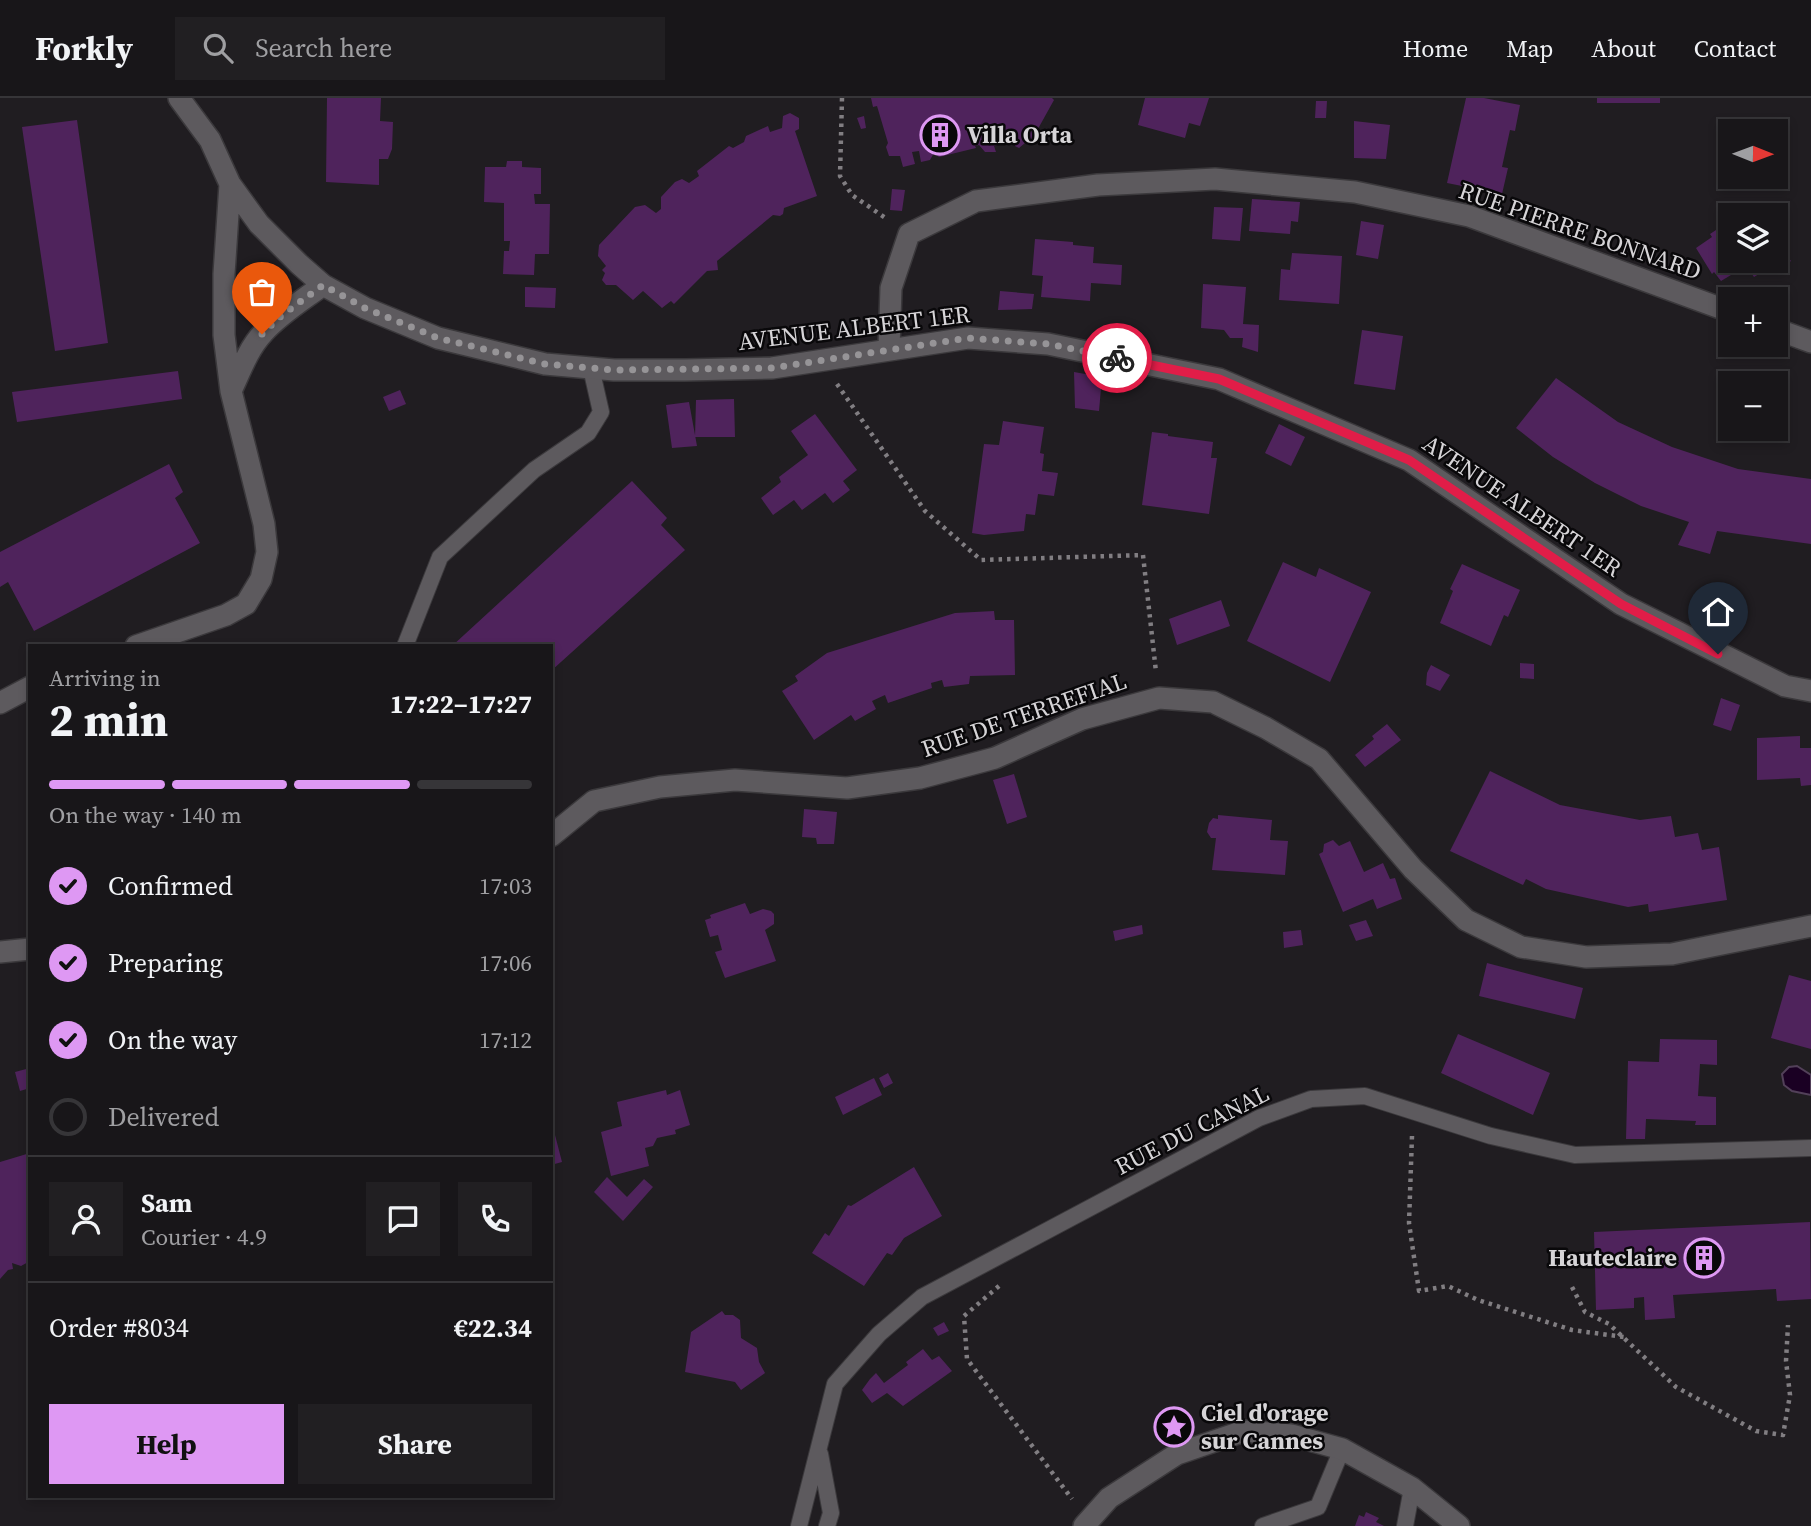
<!DOCTYPE html>
<html lang="en">
<head>
<meta charset="utf-8">
<style>
	:root { --surface:#181619; --page:#211f22; --text:#f1f3f6; --muted:#9f9fa2; --line:#363538; --accent:#de98f3 }
	body { margin:0; font-family:"Source Serif 4",serif; background:var(--page); color:var(--text); height:100vh; display:flex; flex-direction:column; font-size:26px; white-space:nowrap }
	* { box-sizing:border-box; margin:0 }
	p { font-size:23px; color:var(--muted) }
	.icon { flex:none; width:38px; height:38px; fill:none; stroke:currentColor; stroke-width:2; stroke-linecap:round; stroke-linejoin:round }
	.map { position:relative; flex:1; overflow:hidden }
	.details { position:absolute; left:28px; top:546px; width:525px; height:854px; display:flex; flex-direction:column; background:var(--surface); border-radius:0px; box-shadow:0 4px 10px #0003,0 0 0 2px var(--line) }
	.details>* { flex:none }
	.needle { width:46px; rotate:91deg }
	.buttons { position:absolute; left:1718px; top:21px; display:grid; gap:14px }
	.buttons a { display:grid; place-items:center; width:70px; height:70px; border-radius:0px; background:var(--surface); box-shadow:0 4px 10px #0003,0 0 0 2px var(--line); font-size:35px }
	.pin { position:absolute; display:grid; place-items:center; width:60px; height:60px; color:#fff; margin:-72px -30px; border-radius:50% 50% 50% 0; rotate:-45deg; box-shadow:0 0 7px #0007 }
	.pin .icon { rotate:45deg }
	.courier { position:absolute; display:grid; place-items:center; width:70px; height:70px; margin:-35px; border:5px solid #e11d48; border-radius:50%; background:#fff; color:#222; box-shadow:0 2px 9px #0007 }
	.summary em { font-style:normal; font-weight:700 }
	.summary div { display:flex; flex-direction:column-reverse }
	.summary { display:flex; align-items:center; justify-content:space-between; height:119px; padding:0 21px }
	h1 { font-size:46px; font-weight:700; line-height:52px }
	.bar { display:grid; grid-template-columns:repeat(4,1fr); gap:10px 7px; align-content:center; height:84px; padding:0 21px }
	.bar i { height:9px; border-radius:5px; background:var(--line) }
	.bar .selected { background:var(--accent) }
	.bar p { grid-column:span 4 }
	.line { display:flex; align-items:center; gap:18px; padding:0 21px; border-top:2px solid var(--line) }
	.line div { flex:1 }
	.round { display:grid; place-items:center; flex:none; width:74px; height:74px; border-radius:0px; background:var(--page) }
	ol { padding:0 21px; list-style:none }
	li { display:flex; align-items:center; gap:21px; height:77px }
	li p { margin-inline-start:auto }
	li .icon { padding:7px; border-radius:50%; background:var(--accent); color:#111; stroke-width:4 }
	li:last-child { color:var(--muted) }
	li i { width:38px; height:38px; border:4px solid var(--line); border-radius:50% }
	.cta { display:flex; gap:14px; margin-top:auto; padding:14px 21px }
	.cta a { flex:1; height:80px; border-radius:0px; background:var(--accent); color:#111; font-size:28px; font-weight:700; line-height:80px; text-align:center }
	.cta a+a { background:var(--page); color:var(--text) }
	header { display:flex; align-items:center; gap:42px; box-sizing:border-box; height:98px; padding:0 35px; background:var(--surface); border-bottom:2px solid var(--line) }
	header strong { font-size:33px }
	nav { display:flex; gap:38px; margin-inline-start:auto; font-size:24px }
	.search { width:490px; height:63px; background:var(--page); display:flex; align-items:center; gap:18px; box-sizing:border-box; padding:0 24px; border-radius:0px; color:var(--muted); font-size:26px }
	.map>svg:first-child { display:block }
</style>
</head>
<body>
<header>
<strong>Forkly</strong>
<div class="search"><svg class="icon" aria-label="search" viewBox="0 0 24 24"><circle cx="10" cy="10" r="6"/><path d="M15 15l6 6"/></svg>Search here</div>
<nav><a>Home</a><a>Map</a><a>About</a><a>Contact</a></nav>
</header>
<div class="map">
<svg width="1811" height="1428" viewBox="0 0 1811 1428">
	<rect width="100%" height="100%" fill="#201d21"/>
	<path fill="#1a0023" stroke="#524059" stroke-width="2" d="M1797 968 1811 977V997L1792 993 1784 987 1782 976 1789 969Z"/>
	<path fill="#4f235c" d="M327 0H381L380 23 393 24 392 51 388 61H379V87L326 84Z
		M871 0H1052L1054 2 1029 47 1025 45 1019 50 1015 48V40L1001 31 994 32 998 47 994 48 996 54H985L979 47 975 48 976 50 939 59 934 55 930 62 921 64 919 53 912 54 915 66 903 69 900 58H889L886 49 888 45 877 8 873 9Z
		M1145 0H1209L1200 28 1189 25 1185 40 1138 27Z
		M1466 0H1484L1520 7 1515 33 1510 32 1502 69 1508 70 1502 96 1447 85Z
		M1597 0H1660V5H1597Z
		M1316 3H1327L1326 20H1315Z
		M790 15 799 20V31L795 33 817 98 784 110 783 116 780 118 773 117 717 163 718 172 707 173 674 206 671 203 662 210 643 193 633 202 616 187H606L602 182 605 175 602 172 606 168 598 158 599 147 635 109 645 107 656 115 661 111V99L675 84 682 81 689 85 699 78 697 73 729 48 733 50 744 44 746 38 768 28 770 34 782 30 783 18Z
		M864 18 866 30 861 31 857 20Z
		M77 22 108 245 55 253 22 29Z
		M1354 23 1390 27 1386 61 1354 60Z
		M507 63H522V69L541 70V96H534L535 106H550L549 156H535L534 177 503 176 504 153H509L510 143H504V105L484 104 485 69H506Z
		M892 91 905 92 902 113 890 112Z
		M1252 101 1300 104 1298 124 1291 123 1290 136 1249 133Z
		M1214 109 1243 110 1240 143 1212 141Z
		M1731 122V163H1776V134L1785 146 1781 150 1791 163 1771 176 1767 171 1754 179 1746 168 1721 183 1714 174 1712 176 1696 150 1712 139 1710 136Z
		M1361 123 1384 127 1378 161 1356 157Z
		M1035 141 1073 144V147L1094 149 1093 165 1122 167 1121 187 1091 185 1090 203 1041 199 1043 178 1032 177Z
		M1292 155 1342 158 1339 206 1279 202 1281 171 1290 172Z
		M1203 186 1246 189 1243 226 1259 227 1258 254 1242 249 1243 240H1230L1224 232 1201 230Z
		M525 189 556 190 555 210 525 209Z
		M1000 193 1034 196 1032 211 998 212Z
		M1362 232 1403 238 1395 292 1354 286Z
		M178 273 182 301 17 324 12 294Z
		M1074 274 1102 279 1099 313 1075 310Z
		M1556 280 1618 324 1672 349 1738 371 1811 381V446L1717 433 1710 456 1678 447 1689 424 1641 408 1595 385 1553 359 1516 330Z
		M400 292 406 306 389 313 383 299Z
		M734 301 735 339H695L696 302Z
		M689 304 697 348 672 350 666 307Z
		M815 316 857 372 843 383 850 392 833 405 825 395 802 412 794 402 773 417 761 400 781 384 779 379 808 357 791 333Z
		M1003 323 1044 329 1040 355 1044 356 1042 373 1058 375 1054 398 1038 396 1035 417 1026 416 1024 433 984 437 972 435 984 346 999 347Z
		M1279 326 1305 339 1291 368 1265 355Z
		M1152 334 1168 336V338L1213 344 1211 360H1217L1209 416 1142 407Z
		M169 366 183 394 175 400 200 445 34 533 8 484 0 489V454Z
		M632 383 667 420 661 427 685 452 551 573V548H452Z
		M1283 464 1316 479 1319 470 1371 494 1330 584 1247 543Z
		M1462 466 1520 492 1508 519 1504 517 1491 548 1440 525 1453 493 1450 491Z
		M1221 502 1230 528 1177 547 1169 521Z
		M994 513 995 522H1014L1015 577 970 578 969 586 944 589 942 582 931 585 932 590 888 605 885 597 872 603 876 611 855 623 851 617 814 642 782 593 798 583 795 578 827 555 955 515Z
		M1520 565 1534 566V581L1520 580Z
		M1431 567 1450 577 1440 593 1426 587 1427 575Z
		M1721 600 1740 607 1731 633 1713 627Z
		M1387 626 1401 642 1365 669 1355 657 1374 641 1372 638Z
		M1800 638V650H1811V687L1801 688 1800 680 1757 682V640Z
		M1490 673 1560 707 1640 722 1671 718 1675 739 1698 735 1702 752 1719 749 1727 802 1649 814 1648 806 1628 809 1546 791 1526 781 1523 787 1450 753Z
		M1014 676 1027 719 1007 726 993 682Z
		M804 711 837 714 834 746H817L816 740 802 739Z
		M1218 717 1272 722 1270 742 1288 743 1285 777 1212 772 1216 740H1211L1207 734 1209 725 1213 720 1218 721Z
		M1333 742 1339 748 1350 743 1364 774 1383 765 1390 781 1395 780 1402 801 1377 811 1373 801 1343 814 1319 756 1323 754 1324 746Z
		M745 805 750 816 763 811 771 813 774 816V826L765 832 776 863 725 880 715 854 722 852 718 837 710 839 705 822 711 820 710 817Z
		M1366 822 1373 838 1356 843 1349 827Z
		M1142 827 1143 836 1115 843 1113 833Z
		M1301 832 1303 847 1284 850 1283 834Z
		M1487 865 1583 890 1575 921 1479 898Z
		M1789 877 1811 883V951L1771 940Z
		M1458 936 1550 975 1533 1017 1441 975Z
		M1660 941 1717 942V967L1700 966 1698 998 1716 999V1027H1695L1696 1023 1646 1021 1645 1041H1626L1628 963 1659 964Z
		M30 970V990L20 993 15 974Z
		M888 975 893 985 884 990 879 980Z
		M874 980 882 997 843 1017 835 999Z
		M666 992 667 997 680 992 690 1027 675 1032 676 1036 657 1040 653 1048 645 1050 649 1068 611 1078 601 1034 622 1028 617 1004Z
		M555 1037 562 1064 551 1067V1038Z
		M30 1055V1163L21 1168 12 1165 13 1171 8 1172 0 1181V1064Z
		M914 1069 942 1118 904 1140 892 1157 887 1155 864 1188 812 1155 825 1135 829 1138 848 1107 851 1108Z
		M607 1079 627 1099 644 1081 653 1089 623 1123 594 1094Z
		M1810 1124 1811 1201 1777 1203 1776 1191 1673 1197 1675 1220 1645 1222 1644 1199 1634 1200V1210L1596 1212 1594 1134Z
		M722 1213 725 1217H733L740 1222 741 1240 757 1250 759 1264 765 1275 741 1292 735 1284 685 1274 691 1234Z
		M944 1224 949 1233 938 1238 933 1230Z
		M923 1251 932 1262 939 1258 952 1273 903 1308 887 1295 872 1305 862 1292 870 1281 876 1275 884 1285 908 1267 906 1264Z
		M1366 1414 1379 1420 1376 1424 1384 1428H1355L1359 1417 1364 1419Z"/>
	<g fill="none" stroke-linecap="round" stroke-linejoin="round">
		<g stroke="#3b393c" stroke-width="18">
			<path id="lane" d="M405 548 440 459 534 372 588 335 601 314 591 270
				M820 1356 831 1415 827 1428
				M799 1428 835 1286 879 1236 922 1199 1259 1020 1311 1001 1365 998 1491 1038 1575 1057 1811 1050
				M1263 1428 1318 1409 1342 1351
				M1405 1428 1412 1390"/>
		</g>
		<g stroke="#3b393c" stroke-width="24">
			<path id="street" d="M179 0 210 42 230 86 259 126 299 166 323 187 365 210 438 240 545 266 614 272H685L772 270 968 240 1048 246 1219 281 1409 362 1621 506 1785 588 1811 593
				M1776 231 1811 244
				M889 251 891 190 909 136 976 103 1098 87 1215 81 1355 94 1469 118 1731 214
				M231 293C240 274 248 251 263 235 280 216 303 202 323 187
				M136 548 226 517 246 506 261 481 267 454 264 426 231 293 224 237V176L230 86
				M0 605 30 589
				M551 738 594 703 660 689 735 682 847 690 920 680 995 660 1082 621 1159 600 1213 604 1266 630 1319 661 1413 771 1466 822 1521 849 1586 859 1672 856 1811 828
				M0 854 30 851
				M1084 1428 1109 1400 1177 1356 1244 1333 1291 1337 1342 1351 1412 1390 1459 1428"/>
		</g>
		<path stroke="#817e82" stroke-width="4.5" stroke-dasharray="3.5 5" stroke-linecap="butt" d="M842 0 840 78 852 97 887 121
			M837 286 925 413 981 462 1143 457 1156 574
			M1412 1038 1409 1125 1419 1193 1448 1188 1478 1202 1572 1232 1624 1239
			M999 1188 964 1218 967 1261 1072 1401
			M1572 1189 1585 1214 1609 1226 1676 1289 1756 1333 1783 1337 1790 1297 1786 1263 1788 1227"/>
		<use href="#lane" stroke="#5d5a5e" stroke-width="16"/>
		<use href="#street" stroke="#5d5a5e" stroke-width="21"/>
	</g>
	<g fill="none" stroke-linecap="round" stroke-linejoin="round">
		<path stroke="#969497" stroke-width="7" stroke-dasharray="0 12.6" d="M262 236 281 218 323 187 365 210 438 240 545 266 614 272 772 270 968 240 1048 246 1117 260"/>
		<path stroke="#e11d48" stroke-width="9" d="M1117 260 1219 281 1409 362 1621 506 1718 556"/>
	</g>
	<defs>
		<g id="building-ring" transform="scale(2.0125)"><circle r="9.5" fill="#09080a" stroke="#de98f3" stroke-width="1.5"/><path d="M-4-6H4V6H1V3H-1V6H-4ZM-2.5-4.3h1.7v1.8h-1.7ZM.8-4.3h1.7v1.8H.8ZM-2.5-1h1.7V.8h-1.7ZM.8-1h1.7V.8H.8Z" fill="#de98f3"/></g>
		<g id="sight-ring" transform="scale(2.0125)"><circle r="9.5" fill="#09080a" stroke="#de98f3" stroke-width="1.5"/><path d="M0-6L1.8-2.2L6-1.7L2.9 1.2L3.7 5.4L0 3.3L-3.7 5.4L-2.9 1.2L-6-1.7L-1.8-2.2Z" fill="#de98f3"/></g>
	</defs>
	<g fill-rule="evenodd">
		<use href="#building-ring" x="940" y="37"/>
		<use href="#building-ring" x="1704" y="1160"/>
		<use href="#sight-ring" x="1174" y="1329"/>
	</g>
	<g text-anchor="middle" stroke-width="5" stroke-linejoin="round" paint-order="stroke">
		<g font-size="24" font-weight="bold" fill="#d6d4d7" stroke="#09080a" text-anchor="start">
			<text x="967" y="45">Villa Orta</text>
			<text x="1677" y="1168" text-anchor="end">Hauteclaire</text>
			<text x="1201" y="1323">Ciel d'orage<tspan x="1201" dy="28">sur Cannes</tspan></text>
		</g>
		<g font-size="24" fill="#d6d4d7" stroke="#09080a">
			<text transform="translate(1580 133) rotate(19)" y="8">RUE PIERRE BONNARD</text>
			<text transform="translate(854 230) rotate(-7)" y="8">AVENUE ALBERT 1ER</text>
			<text transform="translate(1522 408) rotate(34)" y="8">AVENUE ALBERT 1ER</text>
			<text transform="translate(1024 617) rotate(-19)" y="8">RUE DE TERREFIAL</text>
			<text transform="translate(1192 1032) rotate(-27)" y="8">RUE DU CANAL</text>
		</g>
	</g>
</svg>
<div class="buttons">
<a><svg class="needle" viewBox="-14 -14 28 28"><path d="M0-13l5 13h-10z" fill="#e53935"/><path d="M0 13l5-13h-10z" fill="#9f9fa2"/></svg></a>
<a><svg class="icon" aria-label="layers" viewBox="0 0 24 24"><path d="M12 4l9 5-9 5-9-5zM3 14l9 5 9-5"/></svg></a>
<a>+</a>
<a>−</a>
</div>
<div class="pin" style="left:262px;top:236px;background:#ea580c"><svg class="icon" aria-label="bag" viewBox="0 0 24 24"><path d="M5 8h14l-1 12H6zM9 8a3 3 0 0 1 6 0"/></svg></div>
<div class="pin" style="left:1718px;top:556px;background:#1f2937"><svg class="icon" aria-label="home" viewBox="0 0 24 24"><path d="M3 11l9-7 9 7M6 9v11h12V9"/></svg></div>
<div class="courier" style="left:1117px;top:260px"><svg class="icon" aria-label="bike" viewBox="0 0 24 24"><circle cx="6" cy="16" r="4"/><circle cx="18" cy="16" r="4"/><path d="M6 16l4-8h5l3 8M10 8l3 8H6M13 5h3"/></svg></div>
<section class="details">
<div class="summary"><div><h1>2 min</h1><p>Arriving in</p></div><em>17:22–17:27</em></div>
<div class="bar"><i class="selected"></i><i class="selected"></i><i class="selected"></i><i></i><p>On the way · 140 m</p></div>
<ol>
<li><svg class="icon" aria-label="check" viewBox="0 0 24 24"><path d="M5 12l5 5 9-10"/></svg>Confirmed<p>17:03</p></li>
<li><svg class="icon" aria-label="check" viewBox="0 0 24 24"><path d="M5 12l5 5 9-10"/></svg>Preparing<p>17:06</p></li>
<li><svg class="icon" aria-label="check" viewBox="0 0 24 24"><path d="M5 12l5 5 9-10"/></svg>On the way<p>17:12</p></li>
<li><i></i>Delivered</li>
</ol>
<div class="line" style="height:126px"><a class="round"><svg class="icon" aria-label="person" viewBox="0 0 24 24"><circle cx="12" cy="8" r="4"/><path d="M4 21q1-7 8-7t8 7"/></svg></a><div><b>Sam</b><p>Courier · 4.9</p></div><a class="round"><svg class="icon" aria-label="chat" viewBox="0 0 24 24"><path d="M4 5h16v11H9l-5 4z"/></svg></a><a class="round"><svg class="icon" aria-label="phone" viewBox="0 0 24 24"><path d="M5 4h4l2 5-3 2q2 4 5 5l2-3 5 2v4C11 20 4 13 5 4z"/></svg></a></div>
<div class="line" style="height:91px"><div>Order #8034</div><b>€22.34</b></div>
<div class="cta"><a>Help</a><a>Share</a></div>
</section>
</div>
</body>
</html>
